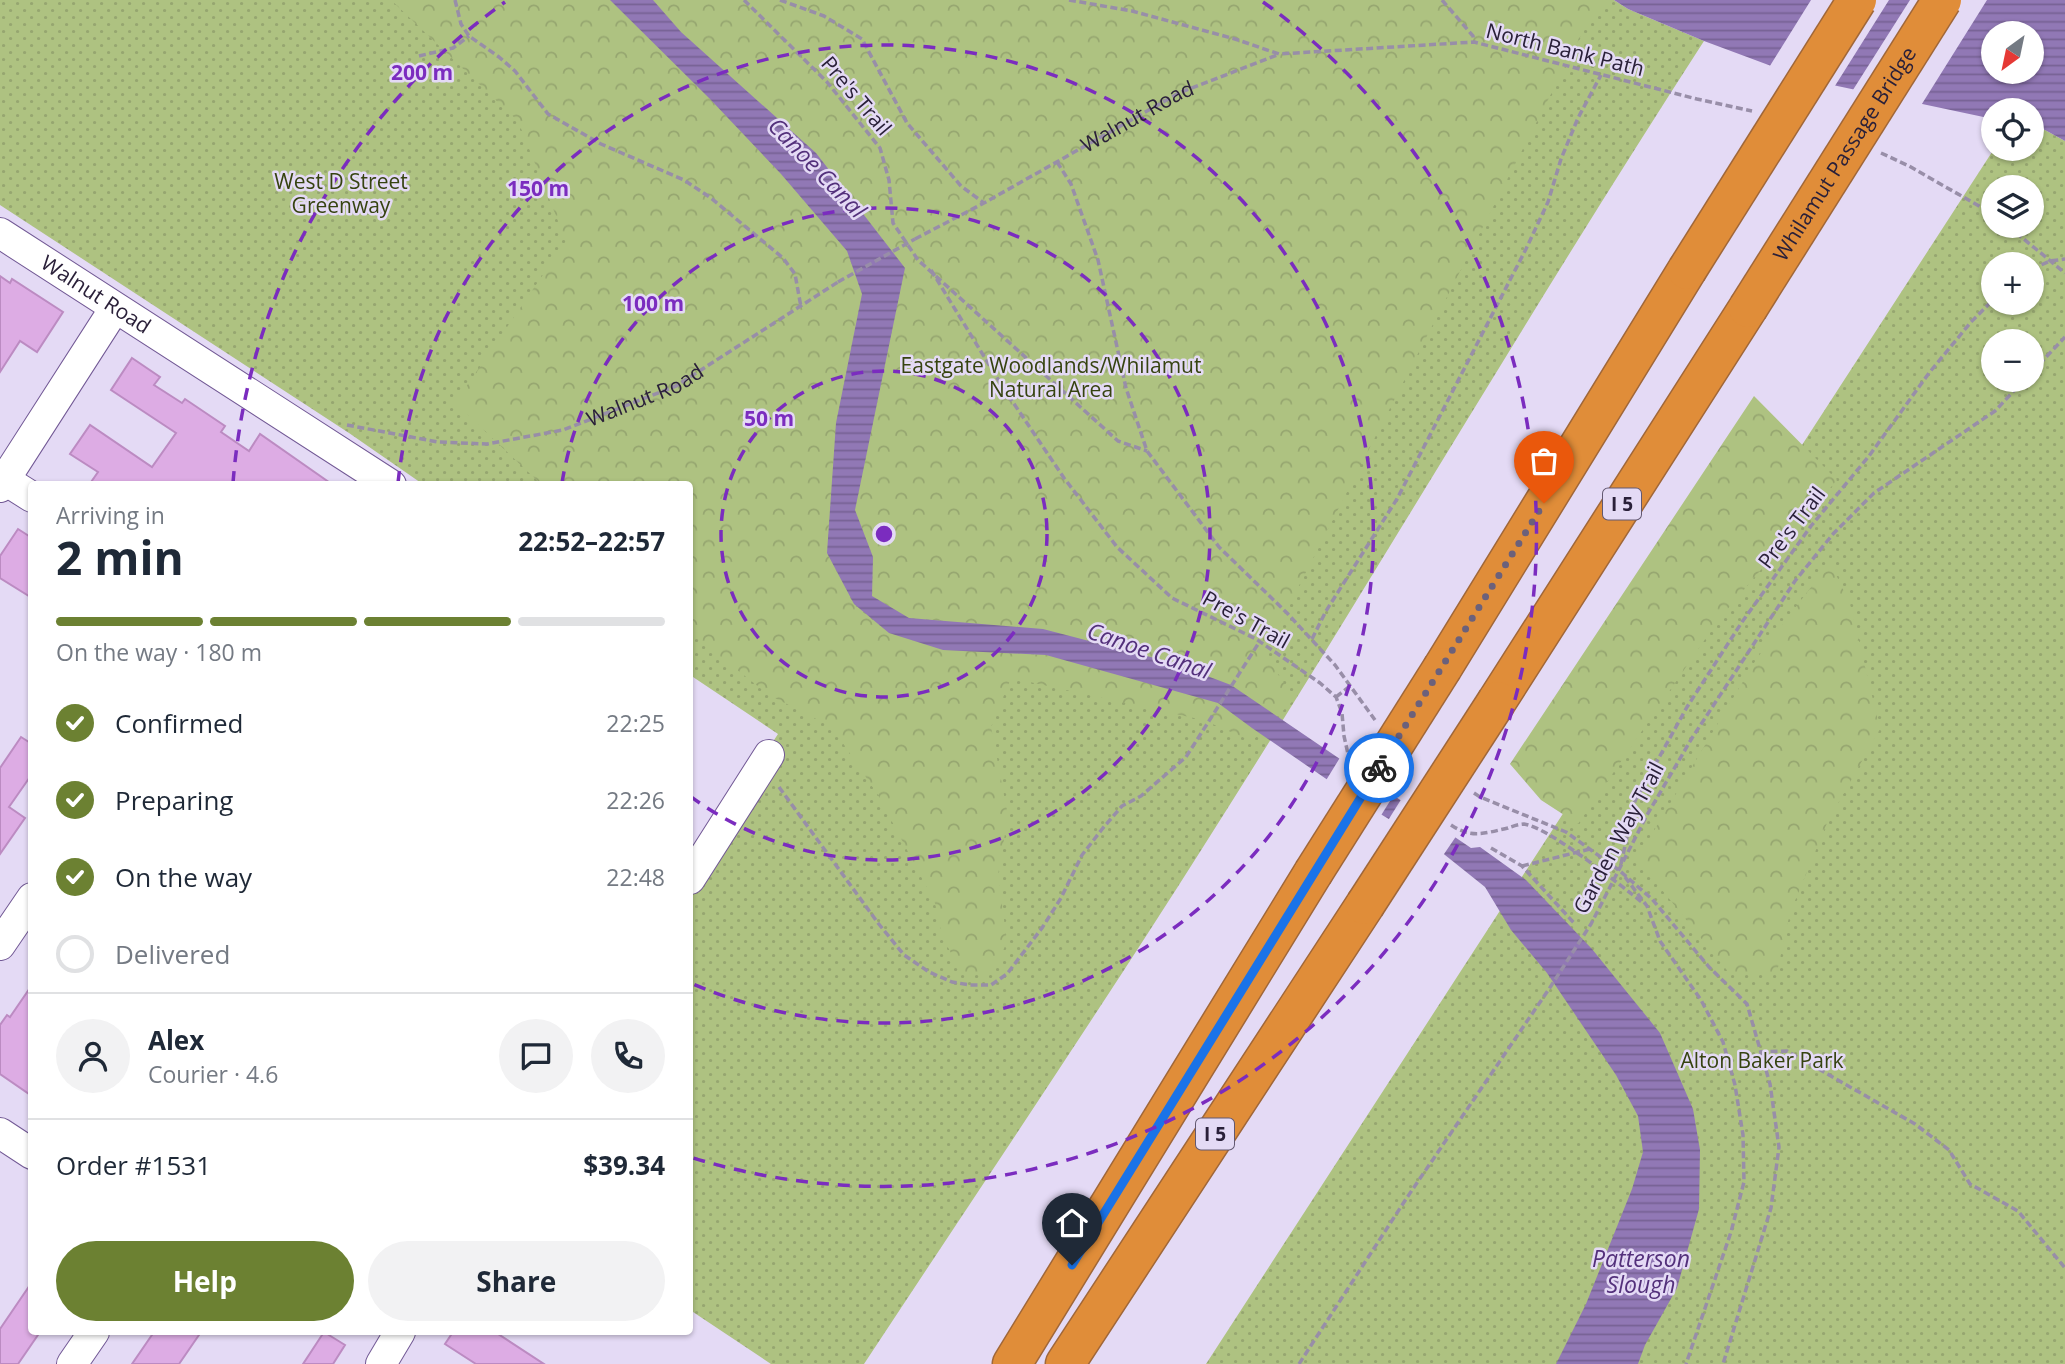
<!DOCTYPE html>
<html lang="en">
<head>
<meta charset="utf-8">
<style>
	:root { --surface:#fff; --page:#f2f2f3; --text:#1f2937; --muted:#747a83; --line:#e0e1e3; --accent:#6c8132 }
	body { margin:0; font-family:"Open Sans",sans-serif; background:var(--page); color:var(--text); height:100vh; display:flex; flex-direction:column; font-size:26px; white-space:nowrap }
	* { box-sizing:border-box; margin:0 }
	p { font-size:23px; color:var(--muted) }
	.icon { flex:none; width:38px; height:38px; fill:none; stroke:currentColor; stroke-width:2; stroke-linecap:round; stroke-linejoin:round }
	.map { position:relative; flex:1; overflow:hidden }
	.panel { position:absolute; left:28px; top:481px; width:665px; height:854px; display:flex; flex-direction:column; background:var(--surface); border-radius:7px; box-shadow:0 2px 5px #0004 }
	.panel>* { flex:none }
	.needle { width:46px; rotate:213deg }
	.controls { position:absolute; left:1981px; top:21px; display:grid; gap:14px }
	.controls a { display:grid; place-items:center; width:63px; height:63px; border-radius:50%; background:var(--surface); box-shadow:0 2px 5px #0004; font-size:35px }
	.pin { position:absolute; display:grid; place-items:center; width:60px; height:60px; color:#fff; margin:-72px -30px; border-radius:50% 50% 50% 0; rotate:-45deg; box-shadow:0 0 7px #0007 }
	.pin .icon { rotate:45deg }
	.courier { position:absolute; display:grid; place-items:center; width:70px; height:70px; margin:-35px; border:5px solid #1a73e8; border-radius:50%; background:#fff; color:#222; box-shadow:0 2px 9px #0007 }
	.summary em { font-style:normal; font-weight:700 }
	.summary div { display:flex; flex-direction:column-reverse }
	.summary { display:flex; align-items:center; justify-content:space-between; height:119px; padding:0 28px }
	h1 { font-size:46px; font-weight:700; line-height:52px }
	.bar { display:grid; grid-template-columns:repeat(4,1fr); gap:10px 7px; align-content:center; height:84px; padding:0 28px }
	.bar i { height:9px; border-radius:5px; background:var(--line) }
	.bar .active { background:var(--accent) }
	.bar p { grid-column:span 4 }
	.line { display:flex; align-items:center; gap:18px; padding:0 28px; border-top:2px solid var(--line) }
	.line div { flex:1 }
	.round { display:grid; place-items:center; flex:none; width:74px; height:74px; border-radius:37px; background:var(--page) }
	ol { padding:0 28px; list-style:none }
	li { display:flex; align-items:center; gap:21px; height:77px }
	li p { margin-inline-start:auto }
	li .icon { padding:7px; border-radius:50%; background:var(--accent); color:#fff; stroke-width:4 }
	li:last-child { color:var(--muted) }
	li i { width:38px; height:38px; border:4px solid var(--line); border-radius:50% }
	.button { display:flex; gap:14px; margin-top:auto; padding:14px 28px }
	.button a { flex:1; height:80px; border-radius:42px; background:var(--accent); color:#fff; font-size:28px; font-weight:700; line-height:80px; text-align:center }
	.button a+a { background:var(--page); color:var(--text) }
	.map>svg:first-child { display:block }
</style>
</head>
<body>
<div class="map">
<svg width="2065" height="1364" viewBox="0 0 2065 1364">
	<defs>
		<pattern id="grass-dots" width="8" height="8" patternUnits="userSpaceOnUse" patternTransform="scale(1.75)"><rect width="8" height="8" fill="#aec281"/><path d="M2 2h.1M6 6h.1" fill="none" stroke="#96a670" stroke-width="1.8" stroke-linecap="round"/></pattern>
		<pattern id="forest-crowns" width="20" height="18" patternUnits="userSpaceOnUse" patternTransform="scale(1.75)"><rect width="20" height="18" fill="#aec281"/><path d="M2 6a3 3 0 1 1 6 0M12 15a3 3 0 1 1 6 0" fill="none" stroke="#96a670"/></pattern>
		<pattern id="water-rules" width="6" height="5" patternUnits="userSpaceOnUse" patternTransform="scale(1.75)"><rect width="6" height="5" fill="#9178b5"/><path d="M0 2.5h6" fill="none" stroke="#776294"/></pattern>
	</defs>
	<rect width="100%" height="100%" fill="#e4daf5"/>
	<path fill="url(#grass-dots)" fill-rule="evenodd" d="M0 0H1614L1628 9 1704 41C1533 305 1374 578 1205 844 1094 1019 978 1191 864 1364H771L690 1310V867L778 734 690 675V485H424L349 433 0 205Z
		M2032 127 2045 130 2065 141V1364H1206L1994 149H2032ZM1993 187H2032V226H1993ZM1993 264H2032V303H1993ZM1993 341H2032V380H1993Z"/>
	<path fill="url(#forest-crowns)" d="M391 0H610L709 98 781 174 847 251 862 294 836 423 827 553 854 605 889 633 943 650 1046 655 1218 702 1230 685 1169 662 1043 629 909 618 872 596 873 557 855 510 905 268 681 32 653 0H1608L1591 16 1264 654 1295 699 1252 741 1203 720 1011 678 991 727 1008 816 998 875 1007 942 993 972 962 974 942 936 935 903 878 795 832 727 769 695 690 633V485H542L455 403 566 241 518 121Z
		M1754 396 1837 480 1719 619 1578 824 1541 800 1510 764Z
		M1830 562 1850 604 1880 729 1827 823 1790 913 1777 972 1730 974 1637 859 1757 658Z"/>
	<path fill="url(#water-rules)" fill-rule="evenodd" d="M610 0H653L681 32 816 153 905 268 855 510 873 557 872 596 909 618 1043 629 1170 662 1231 685 1471 848 1480 847 1526 880 1592 949 1660 1033 1693 1109 1700 1150 1699 1209 1677 1288 1645 1345 1638 1364H1556L1586 1304 1632 1189 1643 1152 1638 1116 1616 1075 1547 973 1511 930 1485 887 1435 847 1354 798 1252 728 1218 703 1046 655 943 650 889 633 854 604 827 553 836 423 862 294 847 251 781 174 709 98Z
		M1614 0H2065V141L2045 130 2032 127V110H1993V119L1809 80 1704 41 1628 9ZM1993 33H2032V72H1993Z"/>
	<path fill="#e4daf5" d="M1811 0H1889L1833 89 1808 84 1768 69Z
		M1910 0H1987L1920 107 1851 93Z
		M1341 756 1395 793 1380 817 1325 782Z
		M1402 798 1457 835 1442 857 1387 822Z"/>
	<path fill="#ddace4" stroke="#bc8bc2" stroke-width="2" d="M0 276 10 283 12 279 63 312 37 352 20 341 0 372Z
		M132 358 160 377 154 385 182 403 185 399 225 426 221 432 249 451 260 434 333 485H89L98 472 70 454 90 425 152 467 176 433 111 390Z
		M18 529 32 538V598L0 578V556Z
		M21 737 32 744V774L9 807 25 818 0 854V768Z
		M32 985V1096L0 1074V1025L7 1015 10 1017Z
		M32 1282V1332H40L18 1364H0V1329Z
		M154 1332H201L179 1364H132Z
		M324 1332 345 1345 333 1364H303Z
		M453 1332H495L544 1364H476L445 1344Z"/>
	<g fill="none" stroke-linecap="round" stroke-linejoin="round">
		<g stroke="#725995" stroke-width="32">
			<g id="minor">
				<path id="s3" d="M0 233 391 485"/>
				<path d="M5 480 32 497"/>
				<path d="M0 487 115 308"/>
				<path d="M690 879 769 755"/>
				<path d="M0 945 32 898"/>
				<path d="M0 1133 32 1154"/>
				<path d="M72 1364 94 1332"/>
				<path d="M381 1364 400 1332"/>
			</g>
		</g>
		<g stroke="#a06739" stroke-width="41">
			<path id="highway" d="M1443 667 1687 270
				M1497 701 1748 308
				M1012 1364 1313 873
				M1065 1364 1365 905"/>
		</g>
		<g stroke="#988ea8" stroke-width="3.5" stroke-dasharray="7 3.5" stroke-linecap="butt">
			<path d="M455 0 461 24 469 36 499 57 515 71 548 114 601 144 684 180 711 198 783 258 795 274 801 307"/>
			<path d="M744 0 827 82 880 148 889 180 893 223 918 260 1118 441 1147 451"/>
			<path d="M780 0 824 16 862 39 907 123 961 186 984 203"/>
			<path d="M1069 0 1132 11 1235 39 1279 54 1474 42 1697 99 1752 111"/>
			<path d="M1442 0 1473 36 1474 42"/>
			<path d="M419 56 453 48 469 36"/>
			<path d="M1881 153 1909 166 1993 214"/>
			<path d="M1057 162 1071 184 1098 260 1126 388 1147 451 1219 547 1287 613 1335 665 1375 720"/>
			<path d="M2008 226 2065 273"/>
			<path id="s1" d="M915 239 984 203 1179 93 1277 55"/>
			<path d="M2032 269 2050 261 2065 259"/>
			<path d="M931 270 1004 389 1064 478 1117 547 1172 598 1256 639 1320 683 1336 697 1342 713 1344 736 1348 754 1351 760"/>
			<path d="M2032 372 2065 337"/>
			<path id="s2" d="M347 425 438 442 487 444 563 430 676 386 838 282"/>
			<path d="M1312 639 1326 611 1397 499 1526 249 1548 202 1561 159 1578 118 1601 75"/>
			<path d="M1336 697 1350 686"/>
			<path d="M779 787 878 923 904 955 929 972 952 982 970 985H991L1007 974 1042 928 1061 898 1082 855 1103 828 1122 806 1141 796 1186 757 1260 641"/>
			<path d="M1474 793 1480 797 1566 832 1620 871 1652 899 1709 967 1747 1004 1770 1084 1779 1147 1771 1208 1723 1364"/>
			<path d="M1451 825C1472 839 1485 833 1508 828 1513 826 1520 824 1524 824 1550 828 1620 885 1643 903"/>
			<path d="M1491 848 1522 866 1574 923"/>
			<path d="M1621 864 1635 801 1687 707 1742 622 1811 526 1869 456 1929 373 1971 322 1993 300"/>
			<path d="M1522 866 1590 849"/>
			<path d="M1625 877 1647 906 1660 941 1701 1000 1723 1042 1735 1085 1743 1135 1744 1182 1731 1232 1686 1364"/>
			<path d="M1760 1052 1787 1051 1915 1124 1949 1150 1970 1184 2018 1211 2065 1268"/>
			<path d="M1299 1364 1406 1199 1549 989 1591 924 1647 815 1692 738 1795 581 1833 534 1874 493 1995 411 2024 380"/>
		</g>
		<use href="#minor" stroke="#fff" stroke-width="30"/>
		<use href="#highway" stroke="#e08d39" stroke-width="38"/>
		<g stroke="#a06739" stroke-width="41" stroke-linecap="butt">
			<g id="highway-bridge">
				<path d="M1687 270 1857 0"/>
				<path id="s4" d="M1748 308 1942 0"/>
				<path d="M1313 873 1443 667"/>
				<path d="M1365 905 1497 701"/>
			</g>
		</g>
		<path stroke="#988ea8" stroke-width="3.5" stroke-dasharray="7 3.5" stroke-linecap="butt" d="M838 282 915 239"/>
		<use href="#highway-bridge" stroke="#e08d39" stroke-width="38"/>
	</g>
	<g fill="none" stroke-linecap="round" stroke-linejoin="round">
		<path stroke="#6b617b" stroke-width="7" stroke-dasharray="0 12.6" d="M1379 768 1544 503"/>
		<path stroke="#1a73e8" stroke-width="9" d="M1072 1265 1379 768"/>
	</g>
	<g fill="none" stroke="#7b2cbf" stroke-width="3.5" stroke-dasharray="12 9">
		<circle cx="884" cy="534" r="163"/>
		<path d="M562 483A326 326 0 1 1 690 796"/>
		<path d="M398 483A489 489 0 1 1 693 984"/>
		<path d="M233 483A653 653 0 0 1 505 2M1263 2A653 653 0 0 1 693 1158"/>
	</g>
	<g text-anchor="middle" stroke-width="5" stroke-linejoin="round" paint-order="stroke">
		<g fill="#e4daf5" stroke="#625871" stroke-width="2">
			<rect x="1603" y="488.5" width="38" height="31" rx="5"/>
			<rect x="1196" y="1118.5" width="38" height="31" rx="5"/>
		</g>
		<g font-size="19" font-weight="bold" fill="#2a2039">
			<text x="1622" y="511">I 5</text>
			<text x="1215" y="1141">I 5</text>
		</g>
		<g font-size="21" fill="#2a2039" stroke="#e4daf5">
			<text transform="translate(1565 50) rotate(14)" y="7">North Bank Path</text>
			<text transform="translate(856 96) rotate(50)" y="7">Pre's Trail</text>
			<text dy="7" stroke="none"><textPath href="#s1" startOffset="254">Walnut Road</textPath></text>
			<text dy="7" stroke="none"><textPath href="#s4" startOffset="182">Whilamut Passage Bridge</textPath></text>
			<text dy="7" stroke="none"><textPath href="#s3" startOffset="114">Walnut Road</textPath></text>
			<text dy="7" stroke="none"><textPath href="#s2" startOffset="308">Walnut Road</textPath></text>
			<text transform="translate(1792 528) rotate(-53)" y="7">Pre's Trail</text>
			<text transform="translate(1246 620) rotate(29)" y="7">Pre's Trail</text>
			<text transform="translate(1619 838) rotate(-62)" y="7">Garden Way Trail</text>
		</g>
		<g font-size="21" fill="#364310" stroke="#e4daf5">
			<text x="341" y="189">West D Street<tspan x="341" dy="24">Greenway</tspan></text>
			<text x="1051" y="373">Eastgate Woodlands/Whilamut<tspan x="1051" dy="24">Natural Area</tspan></text>
			<text x="1762" y="1068">Alton Baker Park</text>
		</g>
		<g font-size="23" font-style="italic" fill="#53307b" stroke="#e4daf5">
			<text transform="translate(817 168) rotate(46)" y="8">Canoe Canal</text>
			<text transform="translate(1149 651) rotate(19)" y="8">Canoe Canal</text>
			<text x="1641" y="1267">Patterson<tspan x="1641" dy="26">Slough</tspan></text>
		</g>
	</g>
	<circle cx="884" cy="534" r="10" fill="#7b2cbf" stroke="#e4daf5" stroke-width="3.5"/>
	<g font-size="21" text-anchor="middle" font-weight="bold" fill="#7b2cbf" stroke="#e4daf5" stroke-width="5" stroke-linejoin="round" paint-order="stroke">
		<text x="422" y="80">200 m</text>
		<text x="538" y="196">150 m</text>
		<text x="653" y="311">100 m</text>
		<text x="769" y="426">50 m</text>
	</g>
</svg>
<div class="controls">
<a><svg class="needle" viewBox="-14 -14 28 28"><path d="M0-13l5 13h-10z" fill="#e53935"/><path d="M0 13l5-13h-10z" fill="#747a83"/></svg></a>
<a><svg class="icon" aria-label="locate" viewBox="0 0 24 24"><circle cx="12" cy="12" r="6"/><path d="M12 2v4M12 18v4M2 12h4M18 12h4"/></svg></a>
<a><svg class="icon" aria-label="layers" viewBox="0 0 24 24"><path d="M12 4l9 5-9 5-9-5zM3 14l9 5 9-5"/></svg></a>
<a>+</a>
<a>−</a>
</div>
<div class="pin" style="left:1544px;top:503px;background:#ea580c"><svg class="icon" aria-label="bag" viewBox="0 0 24 24"><path d="M5 8h14l-1 12H6zM9 8a3 3 0 0 1 6 0"/></svg></div>
<div class="pin" style="left:1072px;top:1265px;background:#1f2937"><svg class="icon" aria-label="home" viewBox="0 0 24 24"><path d="M3 11l9-7 9 7M6 9v11h12V9"/></svg></div>
<div class="courier" style="left:1379px;top:768px"><svg class="icon" aria-label="bike" viewBox="0 0 24 24"><circle cx="6" cy="16" r="4"/><circle cx="18" cy="16" r="4"/><path d="M6 16l4-8h5l3 8M10 8l3 8H6M13 5h3"/></svg></div>
<section class="panel">
<div class="summary"><div><h1>2 min</h1><p>Arriving in</p></div><em>22:52–22:57</em></div>
<div class="bar"><i class="active"></i><i class="active"></i><i class="active"></i><i></i><p>On the way · 180 m</p></div>
<ol>
<li><svg class="icon" aria-label="check" viewBox="0 0 24 24"><path d="M5 12l5 5 9-10"/></svg>Confirmed<p>22:25</p></li>
<li><svg class="icon" aria-label="check" viewBox="0 0 24 24"><path d="M5 12l5 5 9-10"/></svg>Preparing<p>22:26</p></li>
<li><svg class="icon" aria-label="check" viewBox="0 0 24 24"><path d="M5 12l5 5 9-10"/></svg>On the way<p>22:48</p></li>
<li><i></i>Delivered</li>
</ol>
<div class="line" style="height:126px"><a class="round"><svg class="icon" aria-label="person" viewBox="0 0 24 24"><circle cx="12" cy="8" r="4"/><path d="M4 21q1-7 8-7t8 7"/></svg></a><div><b>Alex</b><p>Courier · 4.6</p></div><a class="round"><svg class="icon" aria-label="chat" viewBox="0 0 24 24"><path d="M4 5h16v11H9l-5 4z"/></svg></a><a class="round"><svg class="icon" aria-label="phone" viewBox="0 0 24 24"><path d="M5 4h4l2 5-3 2q2 4 5 5l2-3 5 2v4C11 20 4 13 5 4z"/></svg></a></div>
<div class="line" style="height:91px"><div>Order #1531</div><b>$39.34</b></div>
<div class="button"><a>Help</a><a>Share</a></div>
</section>
</div>
</body>
</html>
